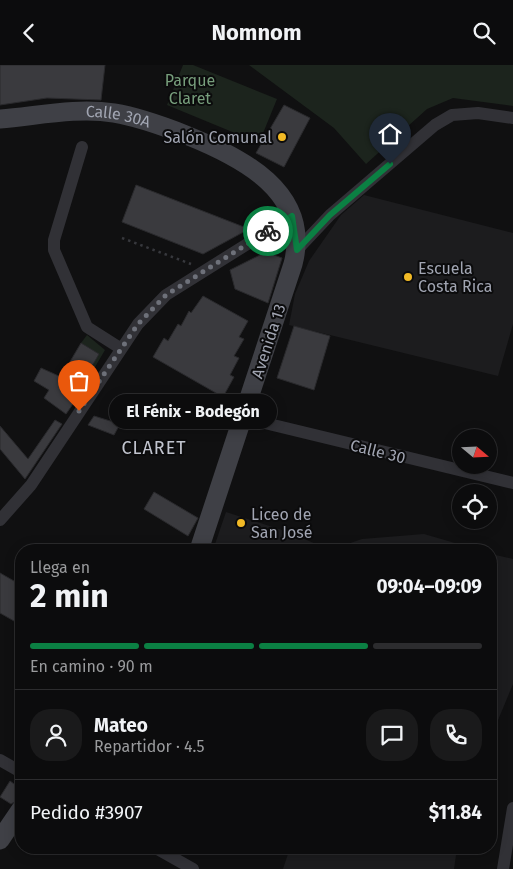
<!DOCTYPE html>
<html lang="es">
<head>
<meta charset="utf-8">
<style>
	:root { --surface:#0c0c0d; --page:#1a1a1b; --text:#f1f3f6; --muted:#9a9b9d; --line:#2c2c2e; --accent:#0b8043 }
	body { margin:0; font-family:"Fira Sans",sans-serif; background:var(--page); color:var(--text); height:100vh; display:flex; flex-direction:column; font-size:19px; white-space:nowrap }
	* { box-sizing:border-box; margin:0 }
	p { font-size:16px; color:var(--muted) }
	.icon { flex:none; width:28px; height:28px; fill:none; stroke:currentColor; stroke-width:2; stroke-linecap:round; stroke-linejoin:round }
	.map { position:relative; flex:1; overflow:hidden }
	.panel { position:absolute; left:15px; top:479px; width:482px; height:310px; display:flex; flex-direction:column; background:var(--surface); border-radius:20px; box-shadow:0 2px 12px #0003,0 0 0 1px var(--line) }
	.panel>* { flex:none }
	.needle { width:32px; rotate:109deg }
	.tools { position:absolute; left:452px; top:364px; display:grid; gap:10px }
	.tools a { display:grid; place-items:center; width:45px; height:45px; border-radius:50%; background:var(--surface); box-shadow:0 2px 12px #0003,0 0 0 1px var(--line); font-size:25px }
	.pin { position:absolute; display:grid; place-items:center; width:42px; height:42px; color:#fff; margin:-51px -21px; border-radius:50% 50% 50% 0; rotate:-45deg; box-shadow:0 0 5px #0007 }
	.pin .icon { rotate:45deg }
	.courier { position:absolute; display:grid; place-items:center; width:50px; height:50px; margin:-25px; border:4px solid #0b8043; border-radius:50%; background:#fff; color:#222; box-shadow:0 1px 6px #0007 }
	.bubble { position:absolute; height:35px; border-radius:18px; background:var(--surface); box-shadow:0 2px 12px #0003,0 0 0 1px var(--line); font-size:16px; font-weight:700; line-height:35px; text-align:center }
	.summary em { font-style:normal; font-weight:700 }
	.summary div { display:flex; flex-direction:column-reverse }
	.summary { display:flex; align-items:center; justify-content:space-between; height:85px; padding:0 15px }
	h1 { font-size:32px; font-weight:700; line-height:38px }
	.bar { display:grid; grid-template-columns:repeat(4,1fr); gap:8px 5px; align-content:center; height:60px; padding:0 15px }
	.bar i { height:6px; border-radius:4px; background:var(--line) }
	.bar .current { background:var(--accent) }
	.bar p { grid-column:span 4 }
	.line { display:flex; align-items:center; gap:12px; padding:0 15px; border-top:1px solid var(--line) }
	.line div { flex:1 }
	.round { display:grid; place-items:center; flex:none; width:52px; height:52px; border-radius:20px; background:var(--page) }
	header { display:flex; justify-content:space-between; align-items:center; height:65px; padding:0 15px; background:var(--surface); font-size:22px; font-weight:700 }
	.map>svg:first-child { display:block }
</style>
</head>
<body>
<header><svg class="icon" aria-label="back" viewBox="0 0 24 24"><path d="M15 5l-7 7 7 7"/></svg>Nomnom<svg class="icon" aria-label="search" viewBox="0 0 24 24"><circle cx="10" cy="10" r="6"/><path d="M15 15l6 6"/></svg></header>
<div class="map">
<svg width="513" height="804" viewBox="0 0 513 804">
	<rect width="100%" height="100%" fill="#101011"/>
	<path fill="#1c1c1e" d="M364 130 513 168V259L498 311 289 260 295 229 309 196 341 150Z
		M226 447 288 467 330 485 362 474 424 469 479 485H213Z
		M491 489 513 494V619L491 672Z
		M290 783V782L457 783 454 804H283Z"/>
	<path fill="#1c241d" d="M183 0H193L277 34 259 78 167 40Z
		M249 0H513V41L453 33 427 44 366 99 334 63Z
		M87 270 105 285 75 336 73 334 99 289 81 278Z"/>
	<path fill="#3a3a3e" stroke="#2a2a2d" d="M0 0H105L101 35 47 33 0 40Z
		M284 40 310 53 284 102 256 88Z
		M136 120 249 164 203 189 122 157Z
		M266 187 282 193 268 238 235 224 230 205Z
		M203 231 248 256 239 272 244 274 234 291 239 293 230 310 234 312 223 332 153 292 164 273 168 276 178 259 181 261 189 246 191 248Z
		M294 261 330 271 314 325 277 313Z
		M81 278 99 289 73 334 75 336 66 349 44 333 49 325 34 316 41 303 61 312Z
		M94 351 120 359 114 370 88 360Z
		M55 355 62 359 25 414 0 384V361L28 394Z
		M154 427 198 453 188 471 144 444Z
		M0 508 21 520V560L0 548Z
		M10 716 21 724V733L11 739 0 732Z"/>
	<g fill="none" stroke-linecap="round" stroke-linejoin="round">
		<path stroke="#37383d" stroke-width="2.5" stroke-dasharray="2.5 4" stroke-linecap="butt" d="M122 173 191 199"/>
		<path stroke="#313136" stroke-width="12" d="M82 82 54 175V185L87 262 120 283
			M297 185 330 150 435 60 452 50 478 48 513 53
			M244 353 513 418
			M0 455 31 420 138 259 166 230 292 151
			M0 695 21 707
			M154 782 193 804
			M503 804 513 743"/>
		<g stroke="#3f4046" stroke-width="19">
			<path id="s1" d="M0 54C37 51 77 42 114 48 139 52 163 61 186 70 241 92 312 127 293 199L199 485"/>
			<path d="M0 775 21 744"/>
		</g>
	</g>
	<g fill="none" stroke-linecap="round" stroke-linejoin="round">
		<path stroke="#6e717a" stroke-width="5" stroke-dasharray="0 9" d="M79 346 138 259 166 230 268 166"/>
		<path stroke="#0b8043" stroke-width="6" d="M268 166 292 151 297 185 330 150 390 99"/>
	</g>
	<g fill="#f2ba26" stroke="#0b0b0c" stroke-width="2">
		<circle cx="282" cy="72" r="5"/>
		<circle cx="408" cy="212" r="5"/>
		<circle cx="241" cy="458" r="5"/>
	</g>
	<g text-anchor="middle" stroke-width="4" stroke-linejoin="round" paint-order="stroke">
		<g font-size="16" fill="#779e7c" stroke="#0b0b0c">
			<text x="190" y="21">Parque<tspan x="190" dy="18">Claret</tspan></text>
		</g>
		<g font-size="16" fill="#a1a5b2" stroke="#0b0b0c">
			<text dy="6" stroke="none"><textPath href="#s1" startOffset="119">Calle 30A</textPath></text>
			<text transform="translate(268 276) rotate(-72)" y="6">Avenida 13</text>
			<text transform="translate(378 386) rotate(14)" y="6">Calle 30</text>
		</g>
		<g font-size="16" fill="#a1a5b2" stroke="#0b0b0c" text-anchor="start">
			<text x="272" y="78" text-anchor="end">Salón Comunal</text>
			<text x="418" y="209">Escuela<tspan x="418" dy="18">Costa Rica</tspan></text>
			<text x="251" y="455">Liceo de<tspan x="251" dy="18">San José</tspan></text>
		</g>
		<g font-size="18" letter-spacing="1" fill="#c1c4ce" stroke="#0b0b0c">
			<text x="154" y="389">CLARET</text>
		</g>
	</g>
</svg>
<div class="tools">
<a><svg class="needle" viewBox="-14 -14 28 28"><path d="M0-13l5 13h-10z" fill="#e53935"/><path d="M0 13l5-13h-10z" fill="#9a9b9d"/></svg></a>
<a><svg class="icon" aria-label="locate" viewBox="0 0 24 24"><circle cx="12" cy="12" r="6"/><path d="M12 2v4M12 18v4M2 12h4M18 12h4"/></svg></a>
</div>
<div class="pin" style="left:79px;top:346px;background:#ea580c"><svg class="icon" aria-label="bag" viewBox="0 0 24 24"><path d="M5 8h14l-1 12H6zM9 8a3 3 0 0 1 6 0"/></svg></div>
<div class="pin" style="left:390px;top:99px;background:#1f2937"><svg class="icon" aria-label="home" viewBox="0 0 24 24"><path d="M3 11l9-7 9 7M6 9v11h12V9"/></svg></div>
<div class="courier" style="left:268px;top:166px"><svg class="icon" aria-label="bike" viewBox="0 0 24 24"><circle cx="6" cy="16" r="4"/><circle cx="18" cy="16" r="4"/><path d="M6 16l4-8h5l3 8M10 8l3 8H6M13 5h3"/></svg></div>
<div class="bubble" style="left:109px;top:329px;width:168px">El Fénix - Bodegón</div>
<section class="panel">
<div class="summary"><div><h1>2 min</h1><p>Llega en</p></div><em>09:04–09:09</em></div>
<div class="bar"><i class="current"></i><i class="current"></i><i class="current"></i><i></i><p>En camino · 90 m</p></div>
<div class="line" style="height:90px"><a class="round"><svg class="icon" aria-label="person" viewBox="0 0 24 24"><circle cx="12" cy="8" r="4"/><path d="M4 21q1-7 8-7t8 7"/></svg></a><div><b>Mateo</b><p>Repartidor · 4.5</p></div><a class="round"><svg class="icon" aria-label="chat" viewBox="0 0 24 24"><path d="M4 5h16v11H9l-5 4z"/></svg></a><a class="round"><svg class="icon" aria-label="phone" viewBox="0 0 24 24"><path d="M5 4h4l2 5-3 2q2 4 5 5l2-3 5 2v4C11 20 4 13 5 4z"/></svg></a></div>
<div class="line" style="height:65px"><div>Pedido #3907</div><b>$11.84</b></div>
</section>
</div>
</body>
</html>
